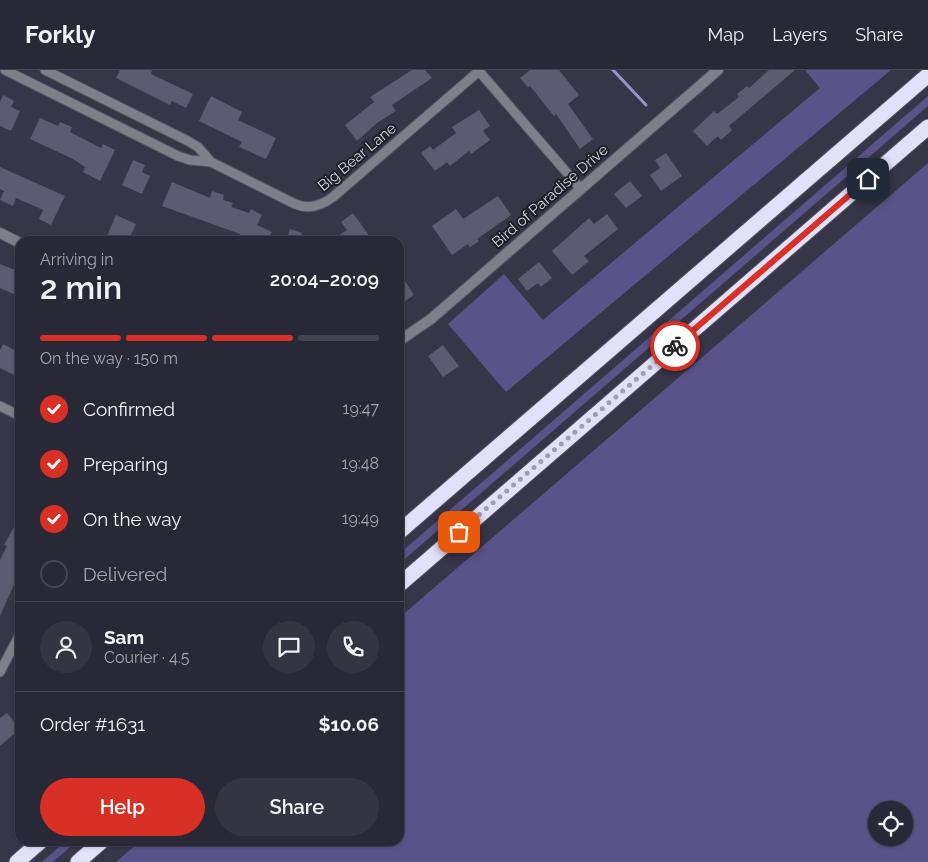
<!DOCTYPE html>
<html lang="en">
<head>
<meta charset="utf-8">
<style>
	:root { --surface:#292836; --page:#353442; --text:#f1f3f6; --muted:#a5a6ad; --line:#454451; --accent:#d93025 }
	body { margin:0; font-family:Raleway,sans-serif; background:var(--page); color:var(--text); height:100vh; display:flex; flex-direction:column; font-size:19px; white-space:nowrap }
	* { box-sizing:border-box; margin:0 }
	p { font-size:16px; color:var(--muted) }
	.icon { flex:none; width:28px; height:28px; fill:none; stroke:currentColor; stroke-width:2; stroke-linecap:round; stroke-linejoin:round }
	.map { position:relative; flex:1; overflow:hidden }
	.panel { position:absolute; left:15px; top:166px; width:389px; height:610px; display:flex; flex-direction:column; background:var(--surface); border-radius:15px; box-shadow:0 1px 4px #0004,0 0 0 1px var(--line) }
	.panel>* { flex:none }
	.controls { position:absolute; left:868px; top:731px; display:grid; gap:10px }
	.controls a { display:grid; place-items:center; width:45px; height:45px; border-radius:50%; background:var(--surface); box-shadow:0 1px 4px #0004,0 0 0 1px var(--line); font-size:25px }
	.pin { position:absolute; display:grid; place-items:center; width:42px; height:42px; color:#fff; margin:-21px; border-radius:10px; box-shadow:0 2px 8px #0006 }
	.courier { position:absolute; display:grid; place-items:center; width:50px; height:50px; margin:-25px; border:4px solid #d93025; border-radius:50%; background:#fff; color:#222; box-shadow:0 1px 6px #0007 }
	.headline em { font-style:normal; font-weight:600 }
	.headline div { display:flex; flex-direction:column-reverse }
	.headline { display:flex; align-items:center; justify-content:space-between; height:85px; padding:0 25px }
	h1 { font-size:32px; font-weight:600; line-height:38px }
	.bar { display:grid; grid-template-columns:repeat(4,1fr); gap:8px 5px; align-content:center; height:60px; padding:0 25px }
	.bar i { height:6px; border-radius:4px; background:var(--line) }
	.bar .active { background:var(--accent) }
	.bar p { grid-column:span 4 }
	.line { display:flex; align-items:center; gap:12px; padding:0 25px; border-top:1px solid var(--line) }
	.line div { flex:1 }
	.round { display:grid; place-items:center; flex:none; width:52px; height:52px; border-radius:26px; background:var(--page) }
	ol { padding:0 25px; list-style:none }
	li { display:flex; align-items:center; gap:15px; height:55px }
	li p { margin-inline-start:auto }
	li .icon { padding:5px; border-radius:50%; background:var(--accent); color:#fff; stroke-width:4 }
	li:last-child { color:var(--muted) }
	li i { width:28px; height:28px; border:2px solid var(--line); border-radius:50% }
	.primary-button { display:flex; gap:10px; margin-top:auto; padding:10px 25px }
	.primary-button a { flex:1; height:58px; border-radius:30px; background:var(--accent); color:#fff; font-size:20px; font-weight:600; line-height:58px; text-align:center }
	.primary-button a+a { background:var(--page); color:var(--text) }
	header { display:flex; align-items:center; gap:30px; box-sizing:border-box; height:70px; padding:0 25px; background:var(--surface); border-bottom:1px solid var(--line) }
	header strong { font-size:24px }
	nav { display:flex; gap:28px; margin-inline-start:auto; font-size:18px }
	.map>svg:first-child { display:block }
</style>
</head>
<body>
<header>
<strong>Forkly</strong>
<nav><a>Map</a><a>Layers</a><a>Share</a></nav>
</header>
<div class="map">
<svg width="928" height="792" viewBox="0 0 928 792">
	<rect width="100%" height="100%" fill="#373548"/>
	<path fill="#5a5389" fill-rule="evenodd" d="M805 0H891L506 322 448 254 504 204 543 250 820 18Z
		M928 26V36L399 494V484Z
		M928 93V792H116L140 771H399V548ZM876 740H904V768H876Z
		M66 771H77L53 792H42Z"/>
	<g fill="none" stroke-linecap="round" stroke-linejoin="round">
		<path stroke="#9991ca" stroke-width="3" d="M613 0 646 35"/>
	</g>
	<path fill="#5c5b70" d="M120 0H152L151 4 193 24 186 38 172 31 170 35 116 8Z
		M412 0H425L432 8 392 35 396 41 377 53 357 71 345 55 374 32 370 27Z
		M530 0H559L579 25 568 34 593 69 580 79 556 44 554 46 530 16 528 17 520 8Z
		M769 0H795L729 56 732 60 721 70 718 66 707 76 693 61 714 41 717 44 739 27 737 24 747 16 749 18Z
		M3 25 14 31 11 37 20 41 11 61 0 56V32Z
		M211 26 242 42 238 50 276 68 266 89 239 77 242 72 199 51Z
		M479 40 490 56 483 61 490 70 471 84 469 81 450 96 447 92 435 101 421 83 430 76 433 80 456 63 452 57Z
		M40 48 58 56 60 52 72 57 70 62 101 78 103 74 115 80 100 111 83 102 85 97 73 89 30 69Z
		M666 83 682 106 661 121 650 105 660 98 655 90Z
		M133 90 145 95 142 102 150 106 142 124 122 115Z
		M0 97 65 126 51 155 39 149 43 140 16 128 13 136 0 130 4 121 0 119Z
		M630 111 642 126 626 138 614 124Z
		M172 112 210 128 212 121 224 125 223 130 233 133 231 137 249 143 251 139 262 145 257 155 272 162 267 171H236L240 164 162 136Z
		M498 126 511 145 477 169 479 171 470 177 468 174 452 185 432 156 456 139 463 149Z
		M353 143 373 171H330L347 160 341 152Z
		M607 144 618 159 584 186 589 191 572 205 552 181 589 148 594 154Z
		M116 145 136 154 128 171H105Z
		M290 159 302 163 299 171H286Z
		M539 192 552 208 541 217 538 213 527 221 518 209Z
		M0 194 20 202V217L16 225 0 218Z
		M399 202 414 225 399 235Z
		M3 274 20 283V308L0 298V280Z
		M443 275 459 296 443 307 428 286Z
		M20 446V501L0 546V490L7 476 4 475Z
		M7 643 20 659 0 676V648Z"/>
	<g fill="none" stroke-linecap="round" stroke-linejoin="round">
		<g stroke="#545264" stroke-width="11">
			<path id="minor" d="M5 0 178 86 190 90 211 92 295 134C309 140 321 136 333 127L479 1
				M45 0 188 71 198 77 211 92
				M478 0 581 119
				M0 336 20 346
				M0 602 20 564"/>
		</g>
		<g stroke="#545264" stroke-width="12">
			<path id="tertiary" d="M0 163 20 173
				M399 271 431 249 718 0"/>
		</g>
		<g stroke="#545264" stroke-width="17">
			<path id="motorway" d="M399 462 928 5
				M399 515 928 57
				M17 792 41 771
				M78 792 102 771"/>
		</g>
		<use href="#minor" stroke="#7f7f89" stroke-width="9"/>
		<use href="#tertiary" stroke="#7f7f89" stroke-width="10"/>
		<use href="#motorway" stroke="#e3e1fa" stroke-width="15"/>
	</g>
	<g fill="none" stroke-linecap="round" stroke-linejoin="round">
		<path stroke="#a09ead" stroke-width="5" stroke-dasharray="0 9" d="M459 462 675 276"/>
		<path stroke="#d93025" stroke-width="6" d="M675 276 868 109"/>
	</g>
	<g text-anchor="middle" stroke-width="4" stroke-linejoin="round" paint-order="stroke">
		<g font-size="15" fill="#d8d7e3" stroke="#1e1e26">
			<text transform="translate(357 87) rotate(-40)" y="5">Big Bear Lane</text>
			<text transform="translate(550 126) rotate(-41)" y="5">Bird of Paradise Drive</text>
		</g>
	</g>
</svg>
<div class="controls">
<a><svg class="icon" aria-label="locate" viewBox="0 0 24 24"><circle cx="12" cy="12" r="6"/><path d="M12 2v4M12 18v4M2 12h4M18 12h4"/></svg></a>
</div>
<div class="pin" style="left:459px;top:462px;background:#ea580c"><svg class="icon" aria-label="bag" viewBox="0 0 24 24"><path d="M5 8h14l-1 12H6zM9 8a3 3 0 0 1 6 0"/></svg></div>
<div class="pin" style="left:868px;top:109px;background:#1f2937"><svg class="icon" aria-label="home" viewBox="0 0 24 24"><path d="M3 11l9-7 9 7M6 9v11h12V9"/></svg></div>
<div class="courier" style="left:675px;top:276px"><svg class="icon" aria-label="bike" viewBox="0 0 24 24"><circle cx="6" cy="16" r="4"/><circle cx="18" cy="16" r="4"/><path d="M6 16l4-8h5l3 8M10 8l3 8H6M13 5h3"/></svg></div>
<section class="panel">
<div class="headline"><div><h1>2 min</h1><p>Arriving in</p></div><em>20:04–20:09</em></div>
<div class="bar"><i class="active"></i><i class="active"></i><i class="active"></i><i></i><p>On the way · 150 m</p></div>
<ol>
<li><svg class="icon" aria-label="check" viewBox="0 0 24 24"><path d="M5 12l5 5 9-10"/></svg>Confirmed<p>19:47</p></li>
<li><svg class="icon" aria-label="check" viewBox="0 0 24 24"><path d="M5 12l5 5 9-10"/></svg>Preparing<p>19:48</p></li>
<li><svg class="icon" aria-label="check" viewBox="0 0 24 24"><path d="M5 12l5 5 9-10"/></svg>On the way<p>19:49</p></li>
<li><i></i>Delivered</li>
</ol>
<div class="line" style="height:90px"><a class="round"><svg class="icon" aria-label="person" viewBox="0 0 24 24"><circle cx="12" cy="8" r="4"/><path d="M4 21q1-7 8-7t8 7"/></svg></a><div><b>Sam</b><p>Courier · 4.5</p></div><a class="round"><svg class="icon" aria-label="chat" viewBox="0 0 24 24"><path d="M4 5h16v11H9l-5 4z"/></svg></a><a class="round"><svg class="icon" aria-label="phone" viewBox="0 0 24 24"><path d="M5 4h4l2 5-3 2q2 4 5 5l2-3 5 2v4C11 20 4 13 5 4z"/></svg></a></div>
<div class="line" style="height:65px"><div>Order #1631</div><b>$10.06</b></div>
<div class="primary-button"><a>Help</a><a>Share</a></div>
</section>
</div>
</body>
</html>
